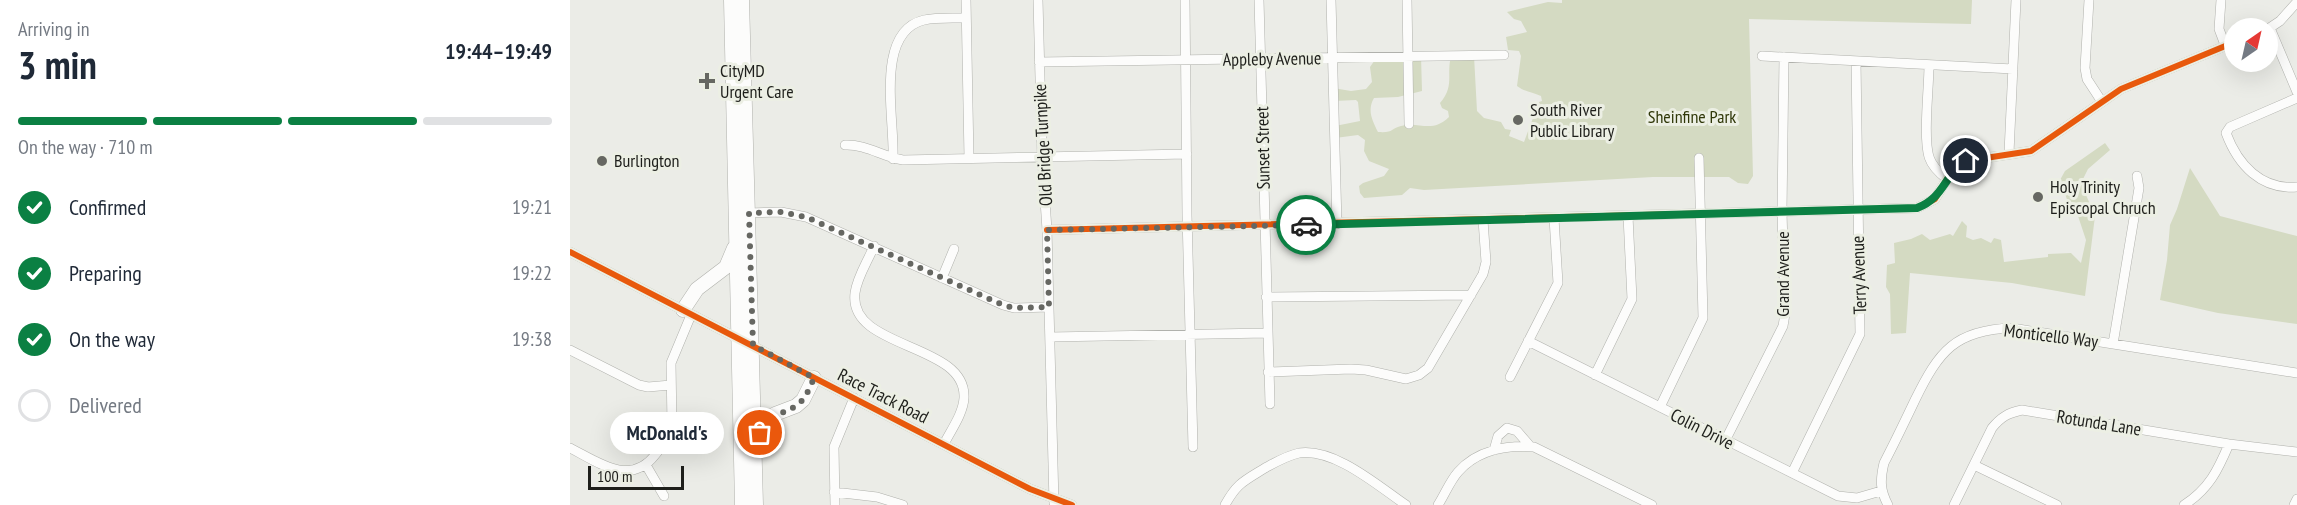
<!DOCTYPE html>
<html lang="en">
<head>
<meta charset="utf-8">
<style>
	:root { --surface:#fff; --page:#f6f6f7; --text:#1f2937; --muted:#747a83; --line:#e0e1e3; --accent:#0b8043 }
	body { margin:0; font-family:"PT Sans Narrow",sans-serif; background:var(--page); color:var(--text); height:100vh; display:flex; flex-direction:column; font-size:22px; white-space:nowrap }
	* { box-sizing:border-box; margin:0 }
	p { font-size:20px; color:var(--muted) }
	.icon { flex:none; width:33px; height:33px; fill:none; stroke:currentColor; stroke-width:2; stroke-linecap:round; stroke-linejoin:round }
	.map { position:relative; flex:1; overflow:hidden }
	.sheet { display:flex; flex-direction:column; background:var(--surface); width:570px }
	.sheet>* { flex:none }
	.needle { width:39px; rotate:34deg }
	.buttons { position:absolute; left:1654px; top:18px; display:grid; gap:12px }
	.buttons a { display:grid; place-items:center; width:54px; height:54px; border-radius:50%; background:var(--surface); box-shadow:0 6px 24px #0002; font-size:30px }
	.scale { position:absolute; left:18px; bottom:15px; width:96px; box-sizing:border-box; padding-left:6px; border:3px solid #1e1f1b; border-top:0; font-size:16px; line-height:21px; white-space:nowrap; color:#1e1f1b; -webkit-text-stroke:4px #ecefe4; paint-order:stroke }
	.pin { position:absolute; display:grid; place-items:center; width:51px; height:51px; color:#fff; margin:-26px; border:3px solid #fff; border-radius:50%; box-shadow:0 2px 6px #0007 }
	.courier { position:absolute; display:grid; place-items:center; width:60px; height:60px; margin:-30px; border:4px solid #0b8043; border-radius:50%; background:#fff; color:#222; box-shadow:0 2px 8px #0007 }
	.bubble { position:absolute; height:42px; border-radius:21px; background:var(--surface); box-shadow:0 6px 24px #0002; font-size:20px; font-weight:800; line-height:42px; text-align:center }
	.headline em { font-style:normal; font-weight:800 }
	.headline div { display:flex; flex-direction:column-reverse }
	.headline { display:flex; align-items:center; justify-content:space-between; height:102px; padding:0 18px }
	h1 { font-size:39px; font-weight:800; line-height:45px }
	.bar { display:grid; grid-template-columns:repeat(4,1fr); gap:9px 6px; align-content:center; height:72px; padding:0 18px }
	.bar i { height:8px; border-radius:4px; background:var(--line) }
	.bar .on { background:var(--accent) }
	.bar p { grid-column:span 4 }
	ol { padding:0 18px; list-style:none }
	li { display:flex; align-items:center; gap:18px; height:66px }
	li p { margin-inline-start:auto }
	li .icon { padding:6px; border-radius:50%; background:var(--accent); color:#fff; stroke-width:4 }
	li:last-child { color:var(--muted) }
	li i { width:33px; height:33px; border:3px solid var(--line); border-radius:50% }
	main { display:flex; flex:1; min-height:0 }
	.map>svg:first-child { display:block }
</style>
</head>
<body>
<main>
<section class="sheet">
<div class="headline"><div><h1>3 min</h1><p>Arriving in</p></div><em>19:44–19:49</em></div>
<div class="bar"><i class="on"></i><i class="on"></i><i class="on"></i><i></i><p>On the way · 710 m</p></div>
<ol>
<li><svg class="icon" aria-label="check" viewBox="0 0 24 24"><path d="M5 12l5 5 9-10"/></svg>Confirmed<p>19:21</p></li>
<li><svg class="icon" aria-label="check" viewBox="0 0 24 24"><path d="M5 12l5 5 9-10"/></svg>Preparing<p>19:22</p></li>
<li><svg class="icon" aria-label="check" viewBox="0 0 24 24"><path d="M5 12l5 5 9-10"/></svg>On the way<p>19:38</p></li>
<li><i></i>Delivered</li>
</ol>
</section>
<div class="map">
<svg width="1727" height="505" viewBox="0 0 1727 505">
	<rect width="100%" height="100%" fill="#ebece7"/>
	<path fill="#d4dac2" d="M992 0H1402L1401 24 1179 19 1183 176 1178 184 1168 183 1159 177H1083L854 190 840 188 832 195 794 198 790 193 789 186 793 183 814 176 819 169 799 161 794 151 795 140 788 135 765 138V126L790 121 788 102 786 100 764 101 763 88 781 91 796 89 802 82 800 67 807 57 851 56 852 91 828 97 804 98C797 110 802 120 808 132 824 133 820 129 831 126 849 121 862 134 879 117L878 111 872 108 870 103C885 85 876 76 881 56H904L907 111 914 118 931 122 935 129 941 130 939 136 954 142 969 102 972 101 971 96C962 92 955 92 947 86L951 56 949 51 938 50 936 37 957 32 951 21 944 19 937 12 978 2 992 3Z
		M1535 143 1540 150 1518 169 1511 183 1525 216 1515 296 1442 283 1340 273 1336 333 1321 334 1320 294 1316 287 1317 265 1325 263 1324 243 1341 239 1352 234 1360 240 1380 234 1383 236 1392 221 1397 226 1396 237 1403 240 1411 238 1421 243 1424 238 1431 240 1434 262 1478 257V254L1501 253 1511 263 1516 240 1504 204 1499 205 1490 180 1495 171Z
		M1620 168 1650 216 1727 236V324L1648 313 1590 300 1597 260 1600 225 1607 209Z"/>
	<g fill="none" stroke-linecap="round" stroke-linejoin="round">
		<g stroke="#b0b1ac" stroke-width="10">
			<path id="minor" d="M396 0 399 158
				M468 0 472 156 477 230 484 503
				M615 0 617 215 623 447
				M689 0 700 404
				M761 0 767 224
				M837 0 839 124
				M1519 0 1515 68 1517 79 1532 102
				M1651 0 1649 29 1655 45
				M1700 28 1727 92
				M1698 29 1710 21 1727 2
				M1192 56 1443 69
				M469 62 934 55
				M1359 65C1359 88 1353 136 1359 157 1362 166 1369 173 1377 179
				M1727 98 1660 127 1656 133C1668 165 1691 190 1727 187
				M275 145C296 144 313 157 333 160L617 154
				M1439 153 1446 0
				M323 159C325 119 304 32 354 20 367 17 383 18 396 18
				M179 213 211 212 236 217 433 305 444 308 479 307
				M477 230 1347 208 1365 199 1377 179 1396 161 1461 151 1551 89 1665 42
				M304 246C298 261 287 277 285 293 278 350 397 342 394 398 393 414 381 430 374 444
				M0 252 460 489 502 505
				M372 278 384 249
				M696 297 901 295
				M480 337 697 333
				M958 341 1268 496 1287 498 1311 491
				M1543 344 1569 188 1567 176
				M0 350 69 385 78 387 101 385
				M698 372 781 369 796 370 836 379 849 375 858 368 913 274 916 262 913 220
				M1025 375 1062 299 1058 216
				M940 377 988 283 984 218
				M1090 407 1133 318 1129 158
				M1155 441 1213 326 1215 314 1212 212 1214 57
				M0 448C28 462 60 487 85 455 93 446 99 437 102 426L101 363 121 315
				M924 450 928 436 937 428 947 431 960 446
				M76 465 94 496
				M1404 465 1487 505
				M1222 473 1290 334 1286 61
				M264 492 307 497 333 505
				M265 505 264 447 284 398
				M655 505C667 483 674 481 695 468 706 462 716 456 729 453 765 448 808 486 836 505
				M868 505C875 494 880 481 888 472 907 450 937 445 964 447L1082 505
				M1318 505C1310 490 1310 480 1314 463 1325 442 1335 421 1345 400 1369 351 1385 330 1442 328L1727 373
				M1384 505 1422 428C1431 417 1438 413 1452 410L1659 444 1727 452
				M1614 505C1639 489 1648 470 1659 444
				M1724 505 1727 499"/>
		</g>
		<g stroke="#b0b1ac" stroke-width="15">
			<path id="highway" d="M161 0 172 505
				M172 0 186 505
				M113 310 127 289 156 267 164 248
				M186 441 198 419 205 414 226 406 233 400 244 378"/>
		</g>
		<use href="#minor" stroke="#fcfcfb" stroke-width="9"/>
		<use href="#highway" stroke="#fcfcfb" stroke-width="14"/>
		<g stroke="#ecefe4" stroke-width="10">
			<path id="cycleway" d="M477 230 1347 208 1365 199 1377 179 1396 161 1461 151 1551 89 1665 42
				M0 252 460 489 502 505"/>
		</g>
		<use href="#cycleway" stroke="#e8590c" stroke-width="6"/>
	</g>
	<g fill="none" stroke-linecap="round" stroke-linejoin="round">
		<path stroke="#666762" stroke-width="6" stroke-dasharray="0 10.8" d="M190 433C203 409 207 418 226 406 236 399 240 387 244 378L183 345 179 213 211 212 236 217 433 305 444 308 479 307 477 230 736 225"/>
		<path stroke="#0b8043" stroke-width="8" d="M736 225 1347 208C1375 197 1373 176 1396 161"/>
	</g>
	<g fill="#666762" stroke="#ecefe4" stroke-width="2">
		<path d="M134 72h6v6h6v6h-6v6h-6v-6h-6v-6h6z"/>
		<circle cx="948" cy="120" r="6"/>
		<circle cx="32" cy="161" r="6"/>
		<circle cx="1468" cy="197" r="6"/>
	</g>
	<g text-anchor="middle" stroke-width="6" stroke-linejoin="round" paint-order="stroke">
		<g font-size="18" fill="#1e1f1b" stroke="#ecefe4">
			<text transform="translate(702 59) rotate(-1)" y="6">Appleby Avenue</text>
			<text transform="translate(473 145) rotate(-93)" y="6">Old Bridge Turnpike</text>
			<text transform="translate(693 148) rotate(-91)" y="6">Sunset Street</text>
			<text transform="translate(1213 274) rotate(-90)" y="6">Grand Avenue</text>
			<text transform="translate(1289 275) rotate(-92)" y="6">Terry Avenue</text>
			<text transform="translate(1481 336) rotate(7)" y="6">Monticello Way</text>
			<text transform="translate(313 396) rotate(27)" y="6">Race Track Road</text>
			<text transform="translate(1529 423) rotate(9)" y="6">Rotunda Lane</text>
			<text transform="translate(1132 429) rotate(27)" y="6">Colin Drive</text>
		</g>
		<g font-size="18" fill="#1e1f1b" stroke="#ecefe4" text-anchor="start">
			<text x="150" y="77">CityMD<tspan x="150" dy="21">Urgent Care</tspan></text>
			<text x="960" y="116">South River<tspan x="960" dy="21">Public Library</tspan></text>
			<text x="44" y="167">Burlington</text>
			<text x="1480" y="193">Holy Trinity<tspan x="1480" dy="21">Episcopal Chruch</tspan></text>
		</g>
		<g font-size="18" fill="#303809" stroke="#ecefe4">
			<text x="1122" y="123">Sheinfine Park</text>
		</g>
	</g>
</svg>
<div class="buttons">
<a><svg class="needle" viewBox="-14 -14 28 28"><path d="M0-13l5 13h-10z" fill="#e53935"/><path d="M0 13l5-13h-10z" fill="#747a83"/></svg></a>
</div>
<div class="scale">100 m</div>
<div class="pin" style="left:190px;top:433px;background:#ea580c"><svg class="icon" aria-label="bag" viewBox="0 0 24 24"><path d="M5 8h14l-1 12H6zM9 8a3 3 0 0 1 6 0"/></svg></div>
<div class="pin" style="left:1396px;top:161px;background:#1f2937"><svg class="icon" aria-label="home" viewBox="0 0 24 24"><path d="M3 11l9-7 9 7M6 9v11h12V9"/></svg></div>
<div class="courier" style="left:736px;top:225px"><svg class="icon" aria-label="car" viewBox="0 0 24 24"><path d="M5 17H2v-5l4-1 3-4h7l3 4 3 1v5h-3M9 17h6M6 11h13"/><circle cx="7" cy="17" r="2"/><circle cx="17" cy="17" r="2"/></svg></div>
<div class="bubble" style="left:40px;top:412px;width:114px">McDonald's</div>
</div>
</main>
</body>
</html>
